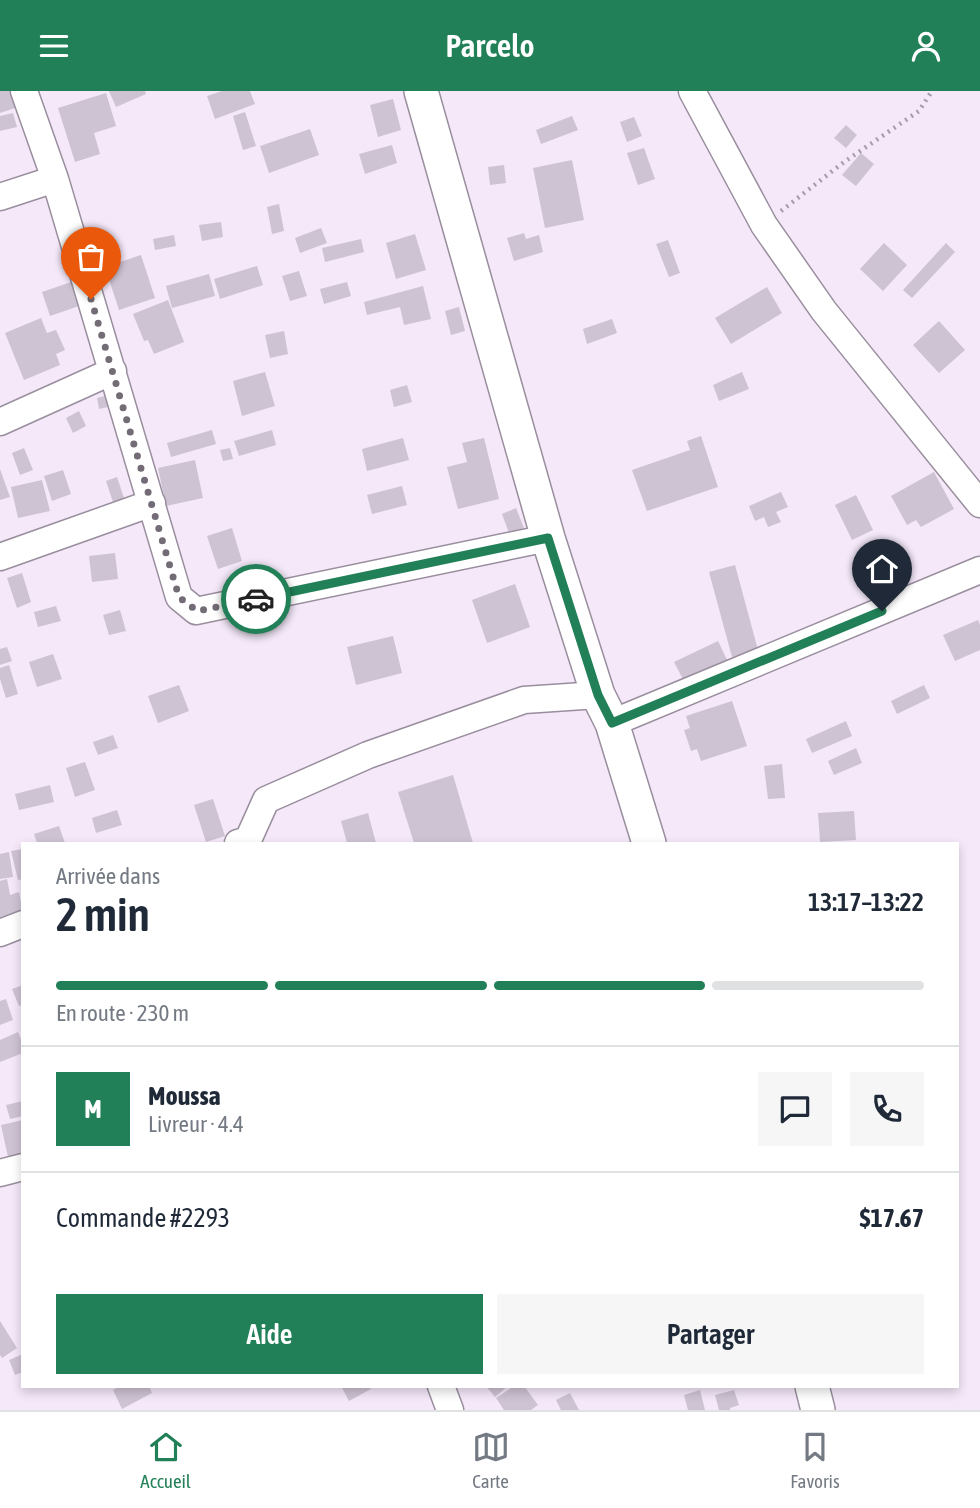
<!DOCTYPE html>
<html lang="fr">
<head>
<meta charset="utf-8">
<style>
	:root { --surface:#fff; --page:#f6f6f7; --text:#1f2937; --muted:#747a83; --line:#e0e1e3; --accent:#218057 }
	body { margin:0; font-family:"Asap Condensed",sans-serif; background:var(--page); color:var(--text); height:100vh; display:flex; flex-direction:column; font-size:26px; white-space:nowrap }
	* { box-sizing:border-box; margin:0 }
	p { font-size:23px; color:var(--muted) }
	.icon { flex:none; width:38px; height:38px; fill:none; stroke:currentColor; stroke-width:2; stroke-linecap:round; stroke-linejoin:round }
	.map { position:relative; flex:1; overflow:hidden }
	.drawer { position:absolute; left:21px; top:751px; width:938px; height:546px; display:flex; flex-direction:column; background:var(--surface); border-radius:0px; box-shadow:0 4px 10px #0003 }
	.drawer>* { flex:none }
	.pin { position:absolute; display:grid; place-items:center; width:60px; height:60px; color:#fff; margin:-72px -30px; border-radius:50% 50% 50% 0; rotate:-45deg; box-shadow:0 0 7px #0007 }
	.pin .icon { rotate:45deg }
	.courier { position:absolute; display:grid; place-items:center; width:70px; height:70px; margin:-35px; border:5px solid #218057; border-radius:50%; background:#fff; color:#222; box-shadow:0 2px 9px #0007 }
	.head em { font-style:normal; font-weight:600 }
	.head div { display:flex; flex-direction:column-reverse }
	.head { display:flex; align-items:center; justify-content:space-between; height:119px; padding:0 35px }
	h1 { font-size:46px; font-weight:600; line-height:52px }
	.bar { display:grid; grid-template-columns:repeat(4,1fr); gap:10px 7px; align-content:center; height:84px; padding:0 35px }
	.bar i { height:9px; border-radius:5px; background:var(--line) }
	.bar .on { background:var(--accent) }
	.bar p { grid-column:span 4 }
	.line { display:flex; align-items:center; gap:18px; padding:0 35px; border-top:2px solid var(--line) }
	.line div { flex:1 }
	.round { display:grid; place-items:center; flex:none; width:74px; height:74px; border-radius:0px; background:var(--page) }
	.primary-button { display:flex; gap:14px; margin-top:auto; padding:14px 35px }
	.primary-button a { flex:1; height:80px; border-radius:0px; background:var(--accent); color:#fff; font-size:28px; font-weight:600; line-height:80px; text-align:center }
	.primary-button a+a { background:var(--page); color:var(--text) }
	header { display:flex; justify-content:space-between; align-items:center; height:91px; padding:0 35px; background:var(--accent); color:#fff; font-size:32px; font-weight:600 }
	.dock { display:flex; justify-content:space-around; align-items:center; height:98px; border-top:2px solid var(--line); background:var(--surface); font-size:19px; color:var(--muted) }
	.dock a { display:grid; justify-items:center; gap:4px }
	.dock .on { color:var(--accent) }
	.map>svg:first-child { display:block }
</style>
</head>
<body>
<header><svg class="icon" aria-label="menu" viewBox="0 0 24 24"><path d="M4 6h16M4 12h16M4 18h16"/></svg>Parcelo<svg class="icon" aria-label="person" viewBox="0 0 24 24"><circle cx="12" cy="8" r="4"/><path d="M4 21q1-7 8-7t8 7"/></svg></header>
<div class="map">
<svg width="980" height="1319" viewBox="0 0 980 1319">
	<rect width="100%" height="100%" fill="#f4e8f9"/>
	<path fill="#cec3d3" d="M0 0H16L21 15 0 22Z
		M109 0H145L146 3 116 16Z
		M222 0H250L255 13 215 28 207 5Z
		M106 2 116 35 94 42 100 63 75 71 58 17Z
		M393 8 401 39 378 46 370 14Z
		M245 21 256 55 243 59 233 25Z
		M13 22 17 36 0 40V25Z
		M572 25 578 39 541 53 536 39Z
		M634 26 642 45 627 51 620 31Z
		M846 34 857 44 846 57 834 47Z
		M310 38 319 64 269 82 260 55Z
		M392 54 397 72 365 83 359 63Z
		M644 57 655 88 638 94 627 62Z
		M861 62 874 73 856 95 842 84Z
		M572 69 584 129 545 137 533 77Z
		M504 74 506 92 490 94 488 76Z
		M279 113 284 140 272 143 267 116Z
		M221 131 223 146 202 150 199 134Z
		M321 137 327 152 300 162 295 147Z
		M524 142 526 148 539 144 543 161 514 170 507 147Z
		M415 143 426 179 396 188 386 152Z
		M174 144 176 155 155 159 153 148Z
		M361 148 364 161 325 171 322 157Z
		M668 149 680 182 669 186 656 153Z
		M884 152 907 174 883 200 860 178Z
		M946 152 955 161 912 207 903 199Z
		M141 164 155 207 119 219 105 176Z
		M257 175 263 194 220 208 214 188Z
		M299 180 307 205 290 210 282 185Z
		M209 183 215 205 172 217 166 195Z
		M74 190 82 214 50 225 42 201Z
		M347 191 351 205 324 213 320 198Z
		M423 195 431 228 404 234 400 216 367 224 364 211Z
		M767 196 782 222 731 253 715 227Z
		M168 209 184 251 154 263 148 249 144 250 133 223Z
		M459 216 465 240 451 244 445 220Z
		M41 227 47 242 56 239 65 259 56 263 60 274 24 289 5 242Z
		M612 228 617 242 587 253 583 238Z
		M939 230 965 259 939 282 913 254Z
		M284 240 288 263 270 267 265 244Z
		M265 281 275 315 242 325 233 290Z
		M742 281 749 298 719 310 713 294Z
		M407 294 412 311 394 316 390 299Z
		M105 305 108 316 99 318 97 307Z
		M79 320 86 335 73 342 66 327Z
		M212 339 216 353 171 366 167 352Z
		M272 339 276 354 239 365 234 350Z
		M701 345 718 396 647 420 632 379 690 359 687 350Z
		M403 347 409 369 367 380 362 358Z
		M484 347 499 408 458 418 447 376 467 371 462 352Z
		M24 357 33 379 20 384 12 362Z
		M230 357 233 368 223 370 220 359Z
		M195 369 203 407 166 415 158 377Z
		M0 378 10 406 0 409Z
		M63 379 71 403 52 410 44 385Z
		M934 381 954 418 921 436 916 429 907 434 891 405Z
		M117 386 125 410 114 414 106 390Z
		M42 389 50 420 18 427 11 396Z
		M402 395 407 414 372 423 367 404Z
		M781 401 788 416 776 421 781 431 768 436 764 426 755 430 749 415Z
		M856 404 873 439 852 449 835 414Z
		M516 417 524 437 509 442 502 423Z
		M232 437 242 470 218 478 207 445Z
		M115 462 118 488 92 491 89 465Z
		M735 474 758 559 732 566 709 481Z
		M22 482 31 511 17 517 7 487Z
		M515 493 530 536 487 552 472 509Z
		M56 515 61 530 38 536 34 521Z
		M120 519 126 540 109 544 103 524Z
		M978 529 980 534V559L955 570 943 544Z
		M393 545 402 582 356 594 347 556Z
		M718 550 729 573 686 594 674 571Z
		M7 556 12 570 0 574V558Z
		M53 563 62 588 37 596 29 571Z
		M9 574 18 603 6 607 0 588V577Z
		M179 594 189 620 158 632 148 605Z
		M924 594 930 607 897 623 891 610Z
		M732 610 747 655 701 670 697 658 691 660 684 639 690 637 686 625Z
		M846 630 852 645 812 662 806 648Z
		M113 644 118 657 98 664 93 651Z
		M856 657 862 672 834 684 828 670Z
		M85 671 95 699 75 706 66 677Z
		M782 673 785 707 768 708 764 675Z
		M453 684 473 752H414L398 701Z
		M50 694 54 711 19 719 15 703Z
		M213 708 225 745 206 751 194 714Z
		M117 719 122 734 96 742 92 727Z
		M854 720 856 749 820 751 818 722Z
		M368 722 376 752H347L341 730Z
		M59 735 65 752H37L34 743Z
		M23 758V788L18 789 11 760Z
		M9 761 13 786 0 788V763Z
		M7 788 10 804 19 801 23 822 0 828V790Z
		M23 894V914L19 915 12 898Z
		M6 908 13 929 0 934V910Z
		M18 941 23 954V962L0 971V949Z
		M23 1010V1025L10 1028 6 1014Z
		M23 1029V1063L8 1066 1 1034Z
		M0 1230 17 1257 2 1267 0 1264Z
		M23 1263V1281L15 1284 9 1269Z
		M121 1295H149L152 1302 122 1318 113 1299Z
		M341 1295H369L371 1298 349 1310Z
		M486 1295H508L495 1306Z
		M514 1295H524L538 1314 531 1319H504L496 1307Z
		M700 1299 705 1319H688L684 1304Z
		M734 1299 739 1314 730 1317V1319H719L715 1304Z
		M570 1302 579 1319H561L556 1309Z"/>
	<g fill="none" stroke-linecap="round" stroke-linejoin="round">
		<g stroke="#998e9d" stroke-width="29">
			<path id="minor" d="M24 0 55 88 179 506 196 520 548 447
				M692 0 764 134 824 220 980 413
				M0 106 55 88
				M0 331 113 280
				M0 466 152 412
				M612 632 980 479
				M238 752 248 749 266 709 368 664 524 609 598 604
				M0 842 23 833
				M0 1082 23 1076
				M441 1295 450 1319"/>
		</g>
		<g stroke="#998e9d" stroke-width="36">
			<path id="tertiary" d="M421 0 548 447 598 604 612 632 649 752
				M812 1295 818 1319"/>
		</g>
		<path stroke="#a69daa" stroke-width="4.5" stroke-dasharray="2 5" stroke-linecap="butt" d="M781 120 844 71 919 20 932 0"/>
		<use href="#minor" stroke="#fff" stroke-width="26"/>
		<use href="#tertiary" stroke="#fff" stroke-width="33"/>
	</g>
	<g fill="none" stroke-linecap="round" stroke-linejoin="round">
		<path stroke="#736c76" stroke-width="7" stroke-dasharray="0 12.6" d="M91 208 179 506 197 520 256 508"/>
		<path stroke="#218057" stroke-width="9" d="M256 508 548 447 598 604 612 632 882 520"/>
	</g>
</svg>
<div class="pin" style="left:91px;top:208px;background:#ea580c"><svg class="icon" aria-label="bag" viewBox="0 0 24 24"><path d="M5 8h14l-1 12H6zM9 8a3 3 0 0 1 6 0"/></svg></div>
<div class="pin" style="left:882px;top:520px;background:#1f2937"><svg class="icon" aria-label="home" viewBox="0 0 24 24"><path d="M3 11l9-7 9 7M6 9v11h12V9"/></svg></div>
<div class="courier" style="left:256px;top:508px"><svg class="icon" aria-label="car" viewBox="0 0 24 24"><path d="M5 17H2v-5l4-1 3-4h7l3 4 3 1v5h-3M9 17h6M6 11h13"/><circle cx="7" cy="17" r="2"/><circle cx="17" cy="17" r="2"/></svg></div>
<section class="drawer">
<div class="head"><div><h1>2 min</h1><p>Arrivée dans</p></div><em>13:17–13:22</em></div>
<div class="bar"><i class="on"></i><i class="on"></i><i class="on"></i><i></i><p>En route · 230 m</p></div>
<div class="line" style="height:126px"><b class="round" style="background:var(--accent);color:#fff">M</b><div><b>Moussa</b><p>Livreur · 4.4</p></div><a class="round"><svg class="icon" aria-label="chat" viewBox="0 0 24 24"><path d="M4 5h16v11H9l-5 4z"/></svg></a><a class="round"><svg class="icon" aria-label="phone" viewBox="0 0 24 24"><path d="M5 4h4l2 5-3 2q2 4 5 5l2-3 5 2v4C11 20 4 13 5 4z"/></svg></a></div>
<div class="line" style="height:91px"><div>Commande #2293</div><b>$17.67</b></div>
<div class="primary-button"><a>Aide</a><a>Partager</a></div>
</section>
</div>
<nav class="dock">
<a class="on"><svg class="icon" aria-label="home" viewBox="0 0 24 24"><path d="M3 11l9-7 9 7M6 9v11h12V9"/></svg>Accueil</a>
<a><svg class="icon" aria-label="map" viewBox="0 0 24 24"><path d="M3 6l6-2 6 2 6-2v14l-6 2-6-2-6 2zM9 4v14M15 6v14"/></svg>Carte</a>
<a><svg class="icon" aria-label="saved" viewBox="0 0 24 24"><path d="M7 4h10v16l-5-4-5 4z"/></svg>Favoris</a>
</nav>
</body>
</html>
